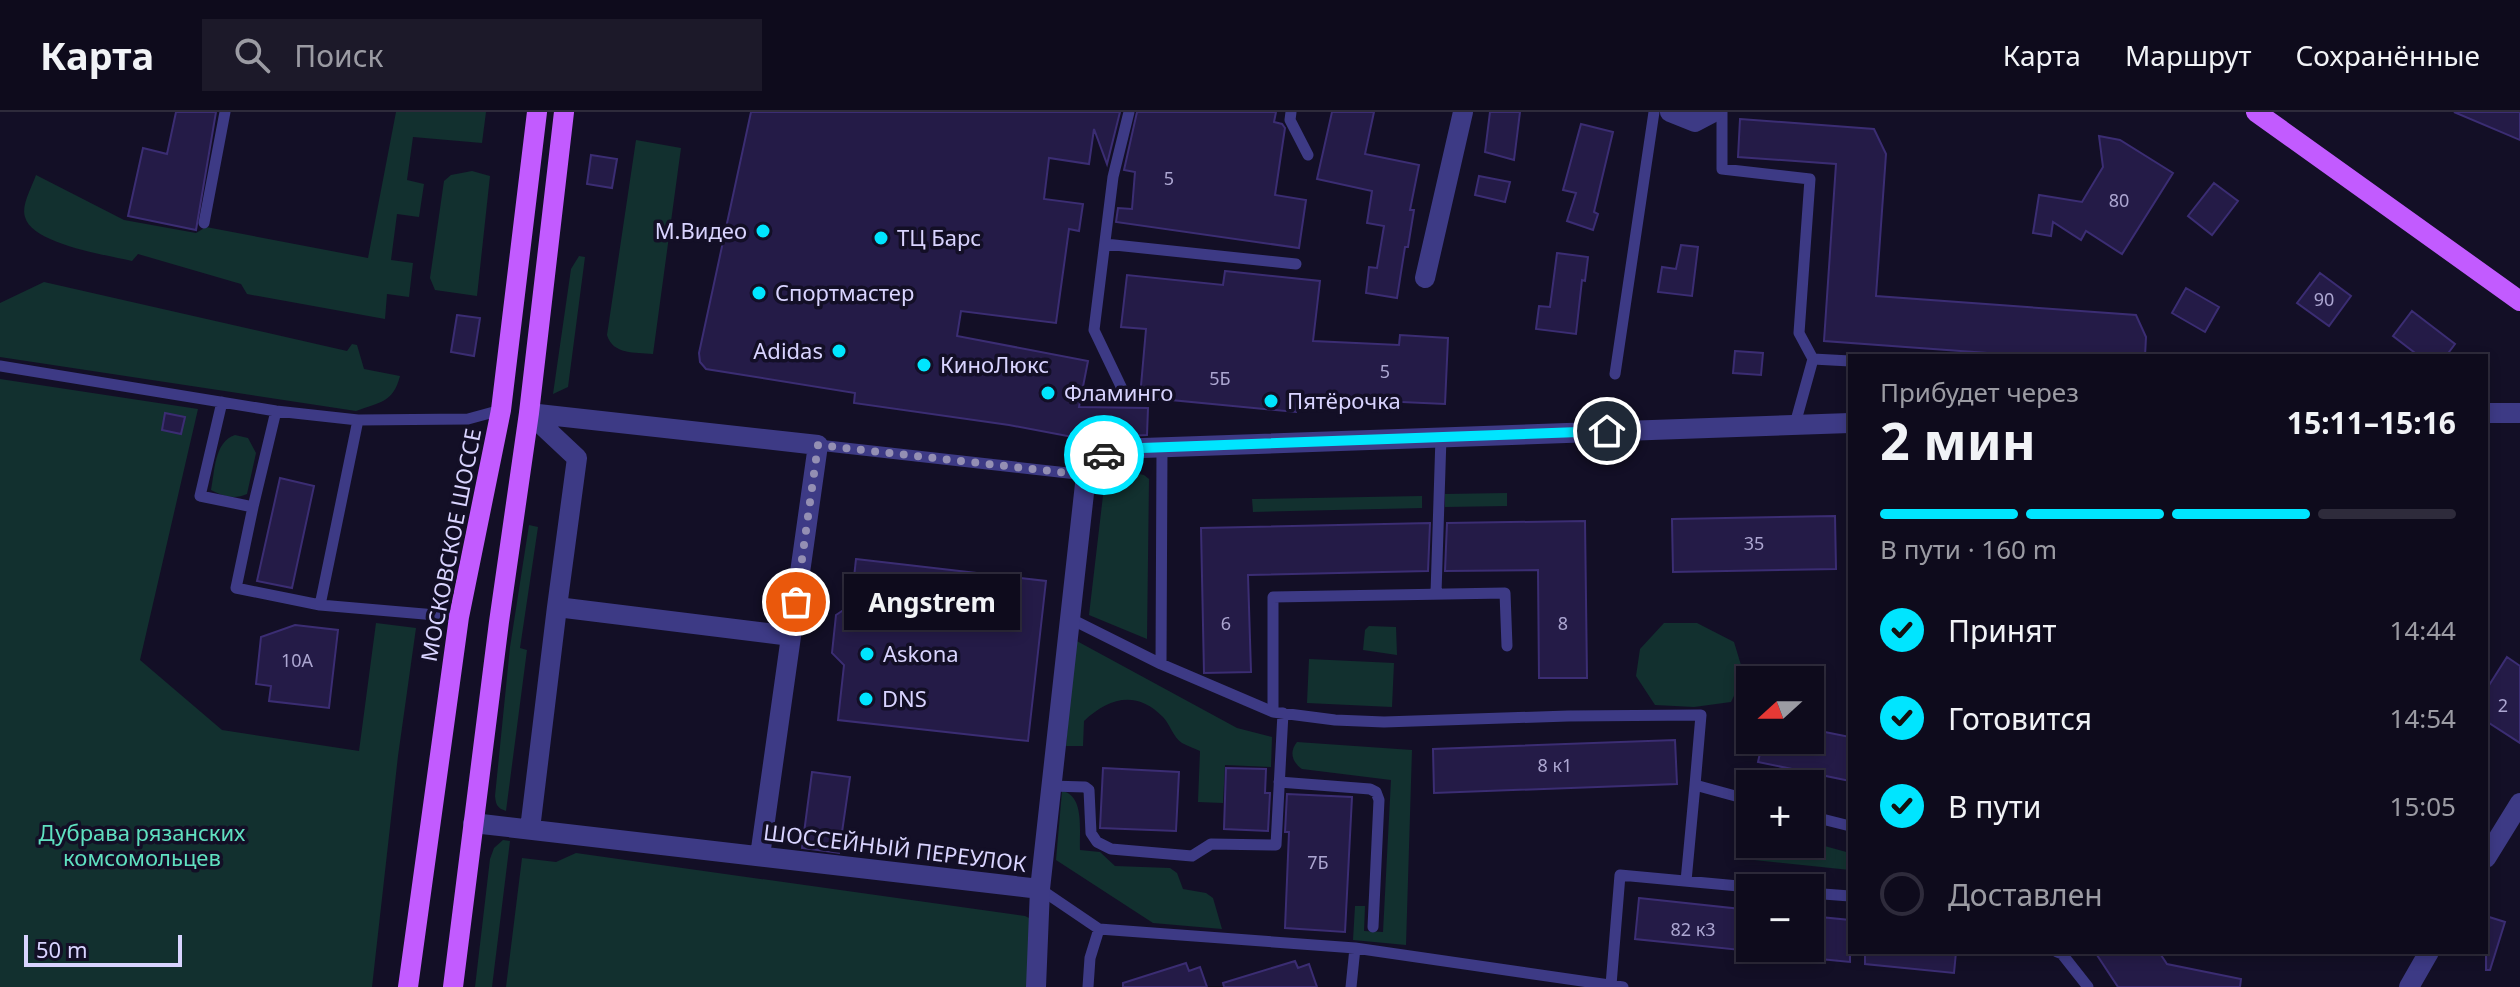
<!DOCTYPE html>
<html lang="ru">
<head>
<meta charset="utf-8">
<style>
	:root { --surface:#0e0b1c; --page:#1c1929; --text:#f1f3f6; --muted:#9b9ba3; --line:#2e2b3b; --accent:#00e5ff }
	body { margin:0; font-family:"Noto Sans",sans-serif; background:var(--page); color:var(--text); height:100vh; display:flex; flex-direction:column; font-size:30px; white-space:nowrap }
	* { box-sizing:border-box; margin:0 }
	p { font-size:26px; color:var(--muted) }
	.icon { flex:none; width:44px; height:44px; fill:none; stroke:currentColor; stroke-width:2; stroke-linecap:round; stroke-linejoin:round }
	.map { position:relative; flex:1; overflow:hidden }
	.sheet { position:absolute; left:1848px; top:242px; width:640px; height:600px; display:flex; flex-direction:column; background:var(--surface); border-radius:0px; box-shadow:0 4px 12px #0003,0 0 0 2px var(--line) }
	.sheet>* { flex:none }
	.needle { width:52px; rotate:249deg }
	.controls { position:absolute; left:1736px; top:554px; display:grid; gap:16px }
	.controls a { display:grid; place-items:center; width:88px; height:88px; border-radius:0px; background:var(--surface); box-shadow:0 4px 12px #0003,0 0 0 2px var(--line); font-size:40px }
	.scale { position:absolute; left:24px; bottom:20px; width:158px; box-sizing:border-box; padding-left:8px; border:4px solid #d9d4ff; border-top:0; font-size:22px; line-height:28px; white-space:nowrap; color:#d9d4ff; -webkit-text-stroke:6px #130f26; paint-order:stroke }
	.pin { position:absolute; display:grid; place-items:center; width:68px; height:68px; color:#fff; margin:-34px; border:4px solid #fff; border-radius:50%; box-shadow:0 2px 8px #0007 }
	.courier { position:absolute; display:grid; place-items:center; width:80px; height:80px; margin:-40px; border:6px solid #00e5ff; border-radius:50%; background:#fff; color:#222; box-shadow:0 2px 10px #0007 }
	.bubble { position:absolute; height:56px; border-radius:0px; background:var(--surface); box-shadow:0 4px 12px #0003,0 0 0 2px var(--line); font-size:26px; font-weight:700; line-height:56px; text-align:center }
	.summary em { font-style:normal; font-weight:700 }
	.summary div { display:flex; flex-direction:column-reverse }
	.summary { display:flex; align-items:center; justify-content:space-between; height:136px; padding:0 32px }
	h1 { font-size:52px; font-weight:700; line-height:60px }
	.bar { display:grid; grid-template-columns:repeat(4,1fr); gap:12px 8px; align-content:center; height:96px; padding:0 32px }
	.bar i { height:10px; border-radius:6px; background:var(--line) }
	.bar .active { background:var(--accent) }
	.bar p { grid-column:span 4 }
	ol { padding:0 32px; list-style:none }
	li { display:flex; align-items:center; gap:24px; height:88px }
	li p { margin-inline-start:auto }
	li .icon { padding:8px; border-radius:50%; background:var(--accent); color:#111; stroke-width:4 }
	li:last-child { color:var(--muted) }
	li i { width:44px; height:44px; border:4px solid var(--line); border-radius:50% }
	header { display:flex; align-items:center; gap:48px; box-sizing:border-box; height:112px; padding:0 40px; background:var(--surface); border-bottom:2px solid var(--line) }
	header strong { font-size:38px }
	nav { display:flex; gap:44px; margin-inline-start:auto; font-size:28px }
	.search { width:560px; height:72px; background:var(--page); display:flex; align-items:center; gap:20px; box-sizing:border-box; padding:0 28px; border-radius:0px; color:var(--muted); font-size:30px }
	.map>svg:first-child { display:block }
</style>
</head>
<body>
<header>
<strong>Карта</strong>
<div class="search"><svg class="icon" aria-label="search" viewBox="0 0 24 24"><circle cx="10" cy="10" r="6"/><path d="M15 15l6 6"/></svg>Поиск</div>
<nav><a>Карта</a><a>Маршрут</a><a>Сохранённые</a></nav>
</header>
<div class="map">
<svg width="2520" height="875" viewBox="0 0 2520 875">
	<rect width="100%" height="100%" fill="#130f26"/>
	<path fill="#12302f" d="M396 0H486L482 31 413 25 407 68 424 72 419 105 397 102 391 148 413 151 409 185 387 182 385 207 247 182 241 172 138 142 132 149C107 143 32 132 25 105 21 93 32 75 36 63L124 108 196 121 206 115 368 146Z
		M636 28 681 36 653 242C635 240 613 243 607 223Z
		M472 59 490 64 477 184 435 178 430 166 444 69 451 63Z
		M579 144 585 145 568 275 553 282 571 157Z
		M44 170 347 239 352 232 357 233 364 257 400 264C393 291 380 290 356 299L0 245V191Z
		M0 267 198 297 140 548 222 618 359 639 376 511 416 516 398 644 372 875H0Z
		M235 323 248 326 256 341 247 382C234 388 223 384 211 378 215 359 214 330 235 323Z
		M1134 361 1144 363 1149 367 1147 527 1089 503 1104 375 1112 368Z
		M1507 381V394L1445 395V382Z
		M1422 384V396L1253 400 1252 387Z
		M529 413 538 415 520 536 527 538 506 699C497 696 496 693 495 684L510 535Z
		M1664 511H1697L1734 530 1744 563 1731 590 1694 595 1655 593 1636 564 1640 537Z
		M1369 514 1396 515 1397 543 1363 538 1365 518Z
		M1075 528 1237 616 1272 625 1271 655 1225 653 1223 691 1198 690 1200 639C1194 636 1187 634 1182 631 1173 625 1170 612 1163 605 1137 578 1109 585 1084 609L1083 634H1066Z
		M1309 547 1394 551 1392 595 1307 591Z
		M1297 630 1412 638 1406 833 1353 828 1355 794H1365L1364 819 1383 820 1391 668 1302 657C1292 650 1289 640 1297 630Z
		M1062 679C1085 683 1079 720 1080 738L1100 740 1115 754 1170 756 1177 761 1183 777 1206 781 1213 786 1222 817 1153 811 1056 748Z
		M503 728 510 729 492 875H475L490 747 494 736Z
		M1810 730 1850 741V758L1754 748 1755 732H1810Z
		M576 741 1025 804 1029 806V875H506L522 746 556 750Z"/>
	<path fill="#241b47" stroke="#3b2d73" stroke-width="2" d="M176 0H216L196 118 128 104 143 36 167 42Z
		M751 0H1120L1107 52 1094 17 1089 52 1049 46 1044 87 1083 92 1079 119 1069 117 1056 211 961 199 957 224 1088 249 1079 295 1148 296 1147 323 1078 326 1009 313 854 291 855 281 706 257 700 250 699 241Z
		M1137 0H1276L1274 10 1282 12 1285 16 1275 83 1306 88 1299 136 1116 110 1118 96 1132 97 1135 60 1124 58Z
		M1332 0H1374L1365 42 1419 53 1410 98H1414L1408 135H1405L1397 186 1366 181 1369 155 1377 156 1384 114 1367 111 1372 79 1317 67Z
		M1490 0H1520L1514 48 1485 40Z
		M2454 0H2520V28Z
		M1740 7 1874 17 1886 42 1876 184 2136 203 2146 225 2145 244H2029L1824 229 1836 52 1738 45Z
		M1581 12 1613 20 1594 100 1598 102 1593 118 1567 109 1576 81 1563 78Z
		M2099 24 2120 28 2173 61 2122 142 2086 119 2081 128 2053 110 2051 124 2033 121 2039 83 2082 90 2103 55Z
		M591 43 617 47 612 76 587 72Z
		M1479 64 1510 70 1505 90 1475 83Z
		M2214 71 2238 89 2212 123 2188 104Z
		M1681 133 1698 135 1692 184 1658 180 1662 155 1676 157Z
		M1557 141 1588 145 1585 169 1582 168 1576 222 1536 217 1539 194 1550 195Z
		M1225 159 1320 169 1313 229 1399 233 1400 223 1448 226 1445 292 1380 289 1379 295 1339 293V287L1297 285 1296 300 1140 285 1146 217 1121 215 1127 163 1223 173Z
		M2320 161 2351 184 2329 214 2297 191Z
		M2186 176 2219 195 2205 220 2172 201Z
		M2412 199 2455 232 2446 244H2419L2393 224Z
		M457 203 480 206 474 244 451 240Z
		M1735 239 1763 241 1761 263 1733 261Z
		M165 301 185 305 181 322 162 318Z
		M280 366 314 374 292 476 257 469Z
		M1835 404 1836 457 1673 460 1672 407Z
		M1585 409 1587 566H1539L1538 458 1445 459 1447 411Z
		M1430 411 1428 459 1248 463 1251 560 1204 561 1201 416Z
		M856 447 1046 469 1028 629 838 608 844 553 832 541 836 503 851 493Z
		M295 513 338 518 329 596 269 589 271 574 256 572 261 525Z
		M2507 545 2520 554V631L2486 609V578Z
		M1810 617 1850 625V669L1758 650 1763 628H1810Z
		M1675 628 1677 672 1434 681 1433 637Z
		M1103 656 1179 660 1176 719 1100 716Z
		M1226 656 1266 657 1265 681H1270L1268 719 1224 717Z
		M812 660 850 665 839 741 802 736Z
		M1287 682 1352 685 1345 820 1285 816 1289 720H1285Z
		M1639 786 1750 798V839L1635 827Z
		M1810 804 1850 808V850L1810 846Z
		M2486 804 2505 810 2490 858H2486Z
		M1865 840H1956L1954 861 1865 852Z
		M2095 840H2159L2167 852 2241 867 2240 875H2118Z
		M1295 849 1298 856 1309 852 1317 875H1224L1223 871Z
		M1186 851 1189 859 1200 855 1207 875H1123V871Z"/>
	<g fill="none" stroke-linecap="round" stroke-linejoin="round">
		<path stroke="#3d3a85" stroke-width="11" d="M1291 0 1290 8 1308 43
			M1722 0V57L1810 67 1799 221 1813 247
			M204 111 225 0
			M1105 132 1296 152
			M0 254 276 299 358 308 468 307 501 298
			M1615 262 1654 0
			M1126 285 1094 218 1113 65 1129 0
			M222 290 200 384 253 395 236 476 320 493 358 308
			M1795 312 1813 247 1850 249
			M818 333 1086 363
			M253 395 276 299
			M1436 481 1441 325
			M320 493 459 505
			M1071 507 1161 552 1273 600 1335 608 1384 610 1568 604 1701 603 1695 673 1750 688
			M1161 552 1162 336
			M1273 600V485L1505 481 1507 534
			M1279 670 1370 677 1376 680 1379 688 1373 815
			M1051 674 1085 675 1089 678 1091 721 1097 730 1111 737 1192 744 1211 732 1276 733 1283 601
			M1810 704 1850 714
			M1686 769 1695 673
			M1040 777 1099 817 1355 836 1623 875
			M1810 781 1850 784
			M2057 840 2062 842 2088 875
			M1611 873 1620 763 1760 776
			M1088 875 1090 846 1099 817
			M1351 875 1355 836"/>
		<path stroke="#3d3a85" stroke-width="20" d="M1670 0 1695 10 1714 0
			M1425 166 1463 0
			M529 301 818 333 760 744
			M529 301 577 346 557 495 791 524
			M2486 301H2520
			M473 711 1040 777 1086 363 1099 346 1114 337 1850 311
			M530 717 557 495
			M2486 746 2520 691
			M1036 875 1040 777
			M2409 875 2429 840"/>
		<path stroke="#c25bff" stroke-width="20" d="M2256 0 2520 189
			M408 875 459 505 501 298 537 0
			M453 875 499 510 529 301 564 0"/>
	</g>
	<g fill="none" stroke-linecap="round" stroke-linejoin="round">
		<path stroke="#948fb3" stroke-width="8" stroke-dasharray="0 14.4" d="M796 490 818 333 1086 363 1104 343"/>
		<path stroke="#00e5ff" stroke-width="10" d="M1104 343 1114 337 1607 319"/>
	</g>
	<g fill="#00e5ff" stroke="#130f26" stroke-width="3">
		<circle cx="763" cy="119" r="8"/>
		<circle cx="881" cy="126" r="8"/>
		<circle cx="759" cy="181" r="8"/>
		<circle cx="839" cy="239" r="8"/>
		<circle cx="924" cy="253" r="8"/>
		<circle cx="1048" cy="281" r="8"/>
		<circle cx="1271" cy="289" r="8"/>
		<circle cx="867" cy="542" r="8"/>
		<circle cx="866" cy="587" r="8"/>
	</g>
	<g text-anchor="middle" stroke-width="7" stroke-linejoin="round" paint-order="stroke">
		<g font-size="18" fill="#aca6d1">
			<text x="1169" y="73">5</text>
			<text x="2119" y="95">80</text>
			<text x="2324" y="194">90</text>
			<text x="1385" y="266">5</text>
			<text x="1220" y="273">5Б</text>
			<text x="1754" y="438">35</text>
			<text x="1226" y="518">6</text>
			<text x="1563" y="518">8</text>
			<text x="297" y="555">10А</text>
			<text x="2503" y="600">2</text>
			<text x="1555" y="660">8 к1</text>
			<text x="1318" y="757">7Б</text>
			<text x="1693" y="824">82 к3</text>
		</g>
		<g font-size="22" fill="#d9d4ff" stroke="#130f26" text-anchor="start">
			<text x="747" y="127" text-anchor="end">М.Видео</text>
			<text x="897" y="134">ТЦ Барс</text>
			<text x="775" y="189">Спортмастер</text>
			<text x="823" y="247" text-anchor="end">Adidas</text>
			<text x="940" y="261">КиноЛюкс</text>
			<text x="1064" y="289">Фламинго</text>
			<text x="1287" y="297">Пятёрочка</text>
			<text x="883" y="550">Askona</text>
			<text x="882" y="595">DNS</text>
		</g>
		<g font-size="22" fill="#d9d4ff" stroke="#130f26">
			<text transform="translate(451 433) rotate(-79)" y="8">МОСКОВСКОЕ ШОССЕ</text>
			<text transform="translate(895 736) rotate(7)" y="8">ШОССЕЙНЫЙ ПЕРЕУЛОК</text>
		</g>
		<g font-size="22" fill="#5fe0c0" stroke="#130f26">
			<text x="142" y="729">Дубрава рязанских<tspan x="142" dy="25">комсомольцев</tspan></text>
		</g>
	</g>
</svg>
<div class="controls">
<a><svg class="needle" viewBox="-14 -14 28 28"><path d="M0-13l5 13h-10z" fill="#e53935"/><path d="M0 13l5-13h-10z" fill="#9b9ba3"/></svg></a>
<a>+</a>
<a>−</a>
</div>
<div class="scale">50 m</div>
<div class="pin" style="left:796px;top:490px;background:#ea580c"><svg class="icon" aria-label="bag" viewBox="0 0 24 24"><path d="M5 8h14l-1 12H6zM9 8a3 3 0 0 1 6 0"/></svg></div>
<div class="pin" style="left:1607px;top:319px;background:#1f2937"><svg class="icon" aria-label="home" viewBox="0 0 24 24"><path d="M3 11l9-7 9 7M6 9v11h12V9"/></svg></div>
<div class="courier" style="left:1104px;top:343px"><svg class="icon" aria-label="car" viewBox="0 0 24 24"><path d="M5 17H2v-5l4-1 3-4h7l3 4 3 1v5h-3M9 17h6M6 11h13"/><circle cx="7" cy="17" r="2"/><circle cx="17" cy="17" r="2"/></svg></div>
<div class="bubble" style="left:844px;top:462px;width:176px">Angstrem</div>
<section class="sheet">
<div class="summary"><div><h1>2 мин</h1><p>Прибудет через</p></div><em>15:11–15:16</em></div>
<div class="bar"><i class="active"></i><i class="active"></i><i class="active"></i><i></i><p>В пути · 160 m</p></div>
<ol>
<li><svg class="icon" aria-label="check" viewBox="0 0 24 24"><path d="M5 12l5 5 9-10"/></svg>Принят<p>14:44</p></li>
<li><svg class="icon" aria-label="check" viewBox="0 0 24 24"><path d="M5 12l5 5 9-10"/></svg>Готовится<p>14:54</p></li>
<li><svg class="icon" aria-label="check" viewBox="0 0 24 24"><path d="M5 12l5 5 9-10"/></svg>В пути<p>15:05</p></li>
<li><i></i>Доставлен</li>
</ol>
</section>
</div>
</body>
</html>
